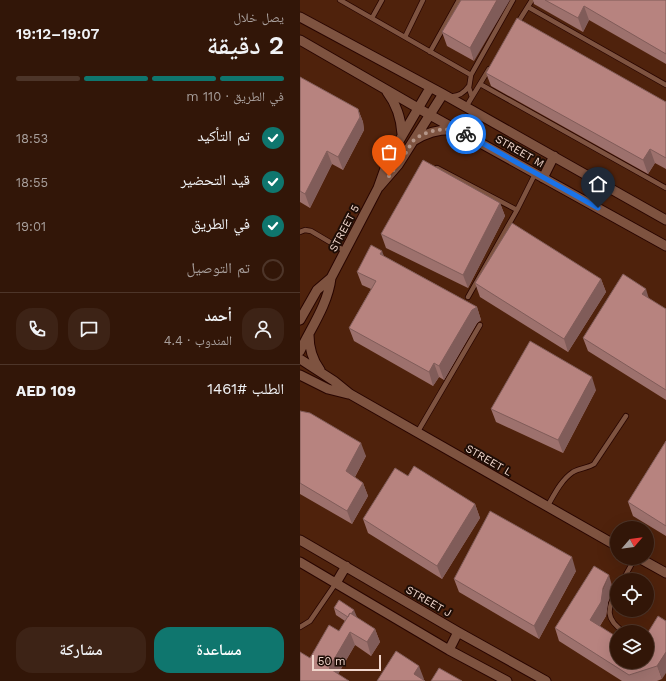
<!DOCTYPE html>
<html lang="ar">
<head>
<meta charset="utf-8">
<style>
	:root { --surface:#321608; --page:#3d2316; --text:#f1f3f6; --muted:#a89f9c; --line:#4d3529; --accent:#0f766e }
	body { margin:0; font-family:"Work Sans","Noto Naskh Arabic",sans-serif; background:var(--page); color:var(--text); direction:rtl; height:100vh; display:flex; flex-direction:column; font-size:15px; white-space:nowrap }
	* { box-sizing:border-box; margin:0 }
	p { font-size:13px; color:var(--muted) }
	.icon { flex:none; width:22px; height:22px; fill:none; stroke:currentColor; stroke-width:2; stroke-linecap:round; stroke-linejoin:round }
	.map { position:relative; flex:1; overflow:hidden; direction:ltr }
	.sheet { display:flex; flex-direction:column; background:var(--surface); width:300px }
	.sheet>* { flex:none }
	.needle { width:26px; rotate:62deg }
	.tools { position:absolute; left:310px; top:521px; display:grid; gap:8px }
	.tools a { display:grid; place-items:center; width:44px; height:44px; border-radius:50%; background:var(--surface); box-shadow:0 4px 16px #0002,0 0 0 1px var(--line); font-size:20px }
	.scale { position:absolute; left:12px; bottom:10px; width:69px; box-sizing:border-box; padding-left:4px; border:2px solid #f0d6cc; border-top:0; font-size:11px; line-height:14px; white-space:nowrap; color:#f0d6cc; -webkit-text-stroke:3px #1e0d06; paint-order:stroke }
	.pin { position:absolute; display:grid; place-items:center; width:34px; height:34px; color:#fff; margin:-41px -17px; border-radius:50% 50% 50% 0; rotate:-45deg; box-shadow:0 0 4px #0007 }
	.pin .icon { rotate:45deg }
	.courier { position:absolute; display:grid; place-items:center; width:40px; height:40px; margin:-20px; border:3px solid #1a73e8; border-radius:50%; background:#fff; color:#222; box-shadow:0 1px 5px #0007 }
	.overview em { font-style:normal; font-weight:600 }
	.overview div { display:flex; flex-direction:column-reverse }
	.overview { display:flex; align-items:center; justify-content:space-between; height:68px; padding:0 16px }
	h1 { font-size:26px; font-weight:600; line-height:30px }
	.bar { display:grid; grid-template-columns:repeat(4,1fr); gap:6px 4px; align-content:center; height:48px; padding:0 16px }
	.bar i { height:5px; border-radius:3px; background:var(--line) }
	.bar .active { background:var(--accent) }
	.bar p { grid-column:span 4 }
	.line { display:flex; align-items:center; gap:10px; padding:0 16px; border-top:1px solid var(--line) }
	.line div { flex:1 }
	.round { display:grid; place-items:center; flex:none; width:42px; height:42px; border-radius:16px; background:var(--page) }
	ol { padding:0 16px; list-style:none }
	li { display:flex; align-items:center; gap:12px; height:44px }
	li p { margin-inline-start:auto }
	li .icon { padding:4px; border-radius:50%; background:var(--accent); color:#fff; stroke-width:4 }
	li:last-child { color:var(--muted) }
	li i { width:22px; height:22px; border:2px solid var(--line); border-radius:50% }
	.button { display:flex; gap:8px; margin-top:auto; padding:8px 16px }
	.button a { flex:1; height:46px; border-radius:16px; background:var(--accent); color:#fff; font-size:16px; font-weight:600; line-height:46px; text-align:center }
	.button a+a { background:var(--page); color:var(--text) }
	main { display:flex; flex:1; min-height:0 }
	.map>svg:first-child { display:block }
</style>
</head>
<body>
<main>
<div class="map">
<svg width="366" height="681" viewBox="0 0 366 681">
	<rect width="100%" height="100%" fill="#431d0b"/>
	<path fill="#4f220c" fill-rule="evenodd" d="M0 0H366V681H0ZM317 528H347V558H317ZM317 580H347V610H317ZM317 632H347V662H317Z"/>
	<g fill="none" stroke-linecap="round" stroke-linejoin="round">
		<g stroke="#280500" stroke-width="6">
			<path id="lane" d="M40 0 171 75 169 88 172 97
				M228 7 366 85
				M72 18 82 0
				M217 24 232 0
				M105 37 123 0
				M130 52 159 0
				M171 75 213 0
				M180 84 366 188
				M150 96C158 97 164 93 169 86
				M166 107 189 69
				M137 168 217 210
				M0 232 5 230 11 231 45 251
				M168 297 217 210 235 174
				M117 433 180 325
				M247 507C254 495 261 480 273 472 280 468 288 468 294 464L326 416
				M323 580 335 558
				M317 590C307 609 305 619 324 632
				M0 627 10 621 36 583"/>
		</g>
		<g stroke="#280500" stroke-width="11">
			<path id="street" d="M0 17 143 94 366 220
				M0 40 130 115 366 246
				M87 92C97 105 101 118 102 134
				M115 140C128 132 140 129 155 130
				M243 178 254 156
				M79 187 98 165 143 94
				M0 320 17 290 31 278
				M9 335C9 349 12 359 20 370
				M0 351C11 328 28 304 31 278L78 188 88 160 130 88
				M0 359 34 381 50 394 317 546
				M0 375 28 389 48 394
				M0 540 158 632 246 681
				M339 558 366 573
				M0 562 149 650 207 681
				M36 583 46 566
				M149 650 158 632"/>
		</g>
		<use href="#lane" stroke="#7e5340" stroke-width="4.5"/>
		<use href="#street" stroke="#7e5340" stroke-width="9"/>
	</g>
	<path fill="#9d716d" d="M161 0 174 61 147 46 142 32Z
		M233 0H366V64L289 20 283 32 234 4Z
		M186 73 366 102V169L355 163 348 174 191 86Z
		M0 77 58 109 63 122 64 130 43 170 32 164 10 208 0 202Z
		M200 203 205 216 168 288 86 248 81 234Z
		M84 256 177 307 181 320 177 323 144 380 139 377 133 386 54 341 49 328 71 289 62 285 57 272Z
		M301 279 306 292 268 352 180 297 175 283Z
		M349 299 366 309V400L288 351 283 338Z
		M296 390 263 453 196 422 191 409Z
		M0 411 66 456 55 477 63 483 68 496 52 524 0 494Z
		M366 441V536L333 516 328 502Z
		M108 476 175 504 180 518 142 579 68 533 63 519Z
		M276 571 239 639 159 592 154 579Z
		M313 589 308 602 306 616 300 626 347 662V634L362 679 357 681H322L259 641 255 628Z
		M34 608 56 617 75 629 80 642 71 656 55 645 38 674 39 631 45 621 36 615Z"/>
	<path fill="#805c59" d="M197 0H210L174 61 170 48Z
		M284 6 289 20 283 32 278 18Z
		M58 109 63 122 64 130 43 170 38 157Z
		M350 149 355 163 348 174 343 160Z
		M27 151 32 164 10 208 5 194Z
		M200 203 205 216 168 288 163 275Z
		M82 251 87 264 80 254Z
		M301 279 306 292 268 352 264 339Z
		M346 289 350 302 342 294Z
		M177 307 181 320 177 323 144 380 139 366 172 310Z
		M134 363 139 377 133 386 129 372Z
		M292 377 296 390 263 453 258 440Z
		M61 443 66 456 51 484 46 471Z
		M63 483 68 496 52 524 47 511Z
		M175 504 180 518 142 579 137 566Z
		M272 557 276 571 239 639 234 626Z
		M309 575 313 589 308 602 306 616 295 633 290 620Z
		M54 610 57 617 49 618Z
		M75 629 80 642 71 656 67 642Z
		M50 632 55 645 34 681 29 668Z
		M366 652V673L362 679 357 666Z
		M119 666 124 679 123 681 114 674Z"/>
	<path fill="#b7837f" stroke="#805c59" d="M161 0H197L170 48 142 32Z
		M245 0H366V54L284 6 278 18Z
		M217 18 366 102V158L350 149 343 160 186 73Z
		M0 77 58 109 60 117 38 157 27 151 5 194 0 191Z
		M123 160 200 203 163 275 81 234Z
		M212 223 301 279 264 339 175 283Z
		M71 245 82 251 80 254 177 307 172 310 139 366 134 363 129 372 49 328 76 281 57 272Z
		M323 274 346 289 342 294 366 309V390L283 338Z
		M230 341 292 377 258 440 191 409Z
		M0 411 10 413 61 443 46 471 63 483 47 511 0 483Z
		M366 441V526L328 502Z
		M114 466 175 504 137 566 63 519 95 468 108 476Z
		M190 511 272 557 234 626 154 579Z
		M294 566 309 575 303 588 301 602 290 620 317 637V662H347V634L358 616 366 621V652L357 666 329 675 255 628Z
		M39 600 54 610 51 614 50 613 48 617 34 608Z
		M50 613 75 629 67 642 50 632 29 668 49 681H0V652L10 658 29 625 39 631Z
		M96 651 119 666 114 674 125 681H77Z
		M139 668 162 681H131Z"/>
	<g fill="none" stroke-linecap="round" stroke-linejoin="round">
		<path stroke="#b39588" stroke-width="4" stroke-dasharray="0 7.2" d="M89 176C95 168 101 160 107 151 109 148 111 143 113 141 126 129 151 126 166 134"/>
		<path stroke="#1a73e8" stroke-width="5" d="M166 134 298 208"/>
	</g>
	<g text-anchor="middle" stroke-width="4" stroke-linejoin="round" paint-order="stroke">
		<g font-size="11" fill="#f0d6cc" stroke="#1e0d06">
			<text transform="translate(220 151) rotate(30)" y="4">STREET M</text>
			<text transform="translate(44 228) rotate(-62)" y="4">STREET 5</text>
			<text transform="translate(189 460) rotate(30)" y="4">STREET L</text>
			<text transform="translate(129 601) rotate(30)" y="4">STREET J</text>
		</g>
	</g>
</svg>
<div class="tools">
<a><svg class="needle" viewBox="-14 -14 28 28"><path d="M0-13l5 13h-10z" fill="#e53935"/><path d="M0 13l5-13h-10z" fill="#a89f9c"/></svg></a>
<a><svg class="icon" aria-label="locate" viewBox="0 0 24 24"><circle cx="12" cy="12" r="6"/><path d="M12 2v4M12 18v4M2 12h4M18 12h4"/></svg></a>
<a><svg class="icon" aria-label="layers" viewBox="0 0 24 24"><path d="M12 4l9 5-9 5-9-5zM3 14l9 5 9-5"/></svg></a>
</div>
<div class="scale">50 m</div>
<div class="pin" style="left:89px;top:176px;background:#ea580c"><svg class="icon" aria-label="bag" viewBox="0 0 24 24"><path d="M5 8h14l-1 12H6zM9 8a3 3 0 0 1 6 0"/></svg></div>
<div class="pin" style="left:298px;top:208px;background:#1f2937"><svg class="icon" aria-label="home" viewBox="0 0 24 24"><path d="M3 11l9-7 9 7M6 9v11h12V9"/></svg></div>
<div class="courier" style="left:166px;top:134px"><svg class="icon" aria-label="bike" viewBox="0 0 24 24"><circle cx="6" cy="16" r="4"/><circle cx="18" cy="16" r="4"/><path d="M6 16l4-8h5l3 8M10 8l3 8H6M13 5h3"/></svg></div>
</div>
<section class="sheet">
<div class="overview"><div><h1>2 دقيقة</h1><p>يصل خلال</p></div><em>19:07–19:12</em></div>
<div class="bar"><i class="active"></i><i class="active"></i><i class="active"></i><i></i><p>في الطريق · 110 m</p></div>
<ol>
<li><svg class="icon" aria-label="check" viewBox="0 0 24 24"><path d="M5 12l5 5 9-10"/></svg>تم التأكيد<p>18:53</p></li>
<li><svg class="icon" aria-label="check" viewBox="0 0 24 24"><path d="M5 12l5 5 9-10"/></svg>قيد التحضير<p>18:55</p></li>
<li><svg class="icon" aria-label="check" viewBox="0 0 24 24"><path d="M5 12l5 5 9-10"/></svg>في الطريق<p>19:01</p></li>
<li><i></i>تم التوصيل</li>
</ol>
<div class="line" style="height:72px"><a class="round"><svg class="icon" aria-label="person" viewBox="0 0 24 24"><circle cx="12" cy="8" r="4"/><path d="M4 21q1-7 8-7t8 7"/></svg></a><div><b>أحمد</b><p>المندوب · 4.4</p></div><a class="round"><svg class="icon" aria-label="chat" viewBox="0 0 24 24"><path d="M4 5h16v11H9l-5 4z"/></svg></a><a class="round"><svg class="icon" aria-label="phone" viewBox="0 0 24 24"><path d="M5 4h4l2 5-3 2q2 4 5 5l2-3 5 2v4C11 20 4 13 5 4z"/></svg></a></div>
<div class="line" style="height:52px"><div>الطلب #1461</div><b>AED 109</b></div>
<div class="button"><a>مساعدة</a><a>مشاركة</a></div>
</section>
</main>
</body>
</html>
